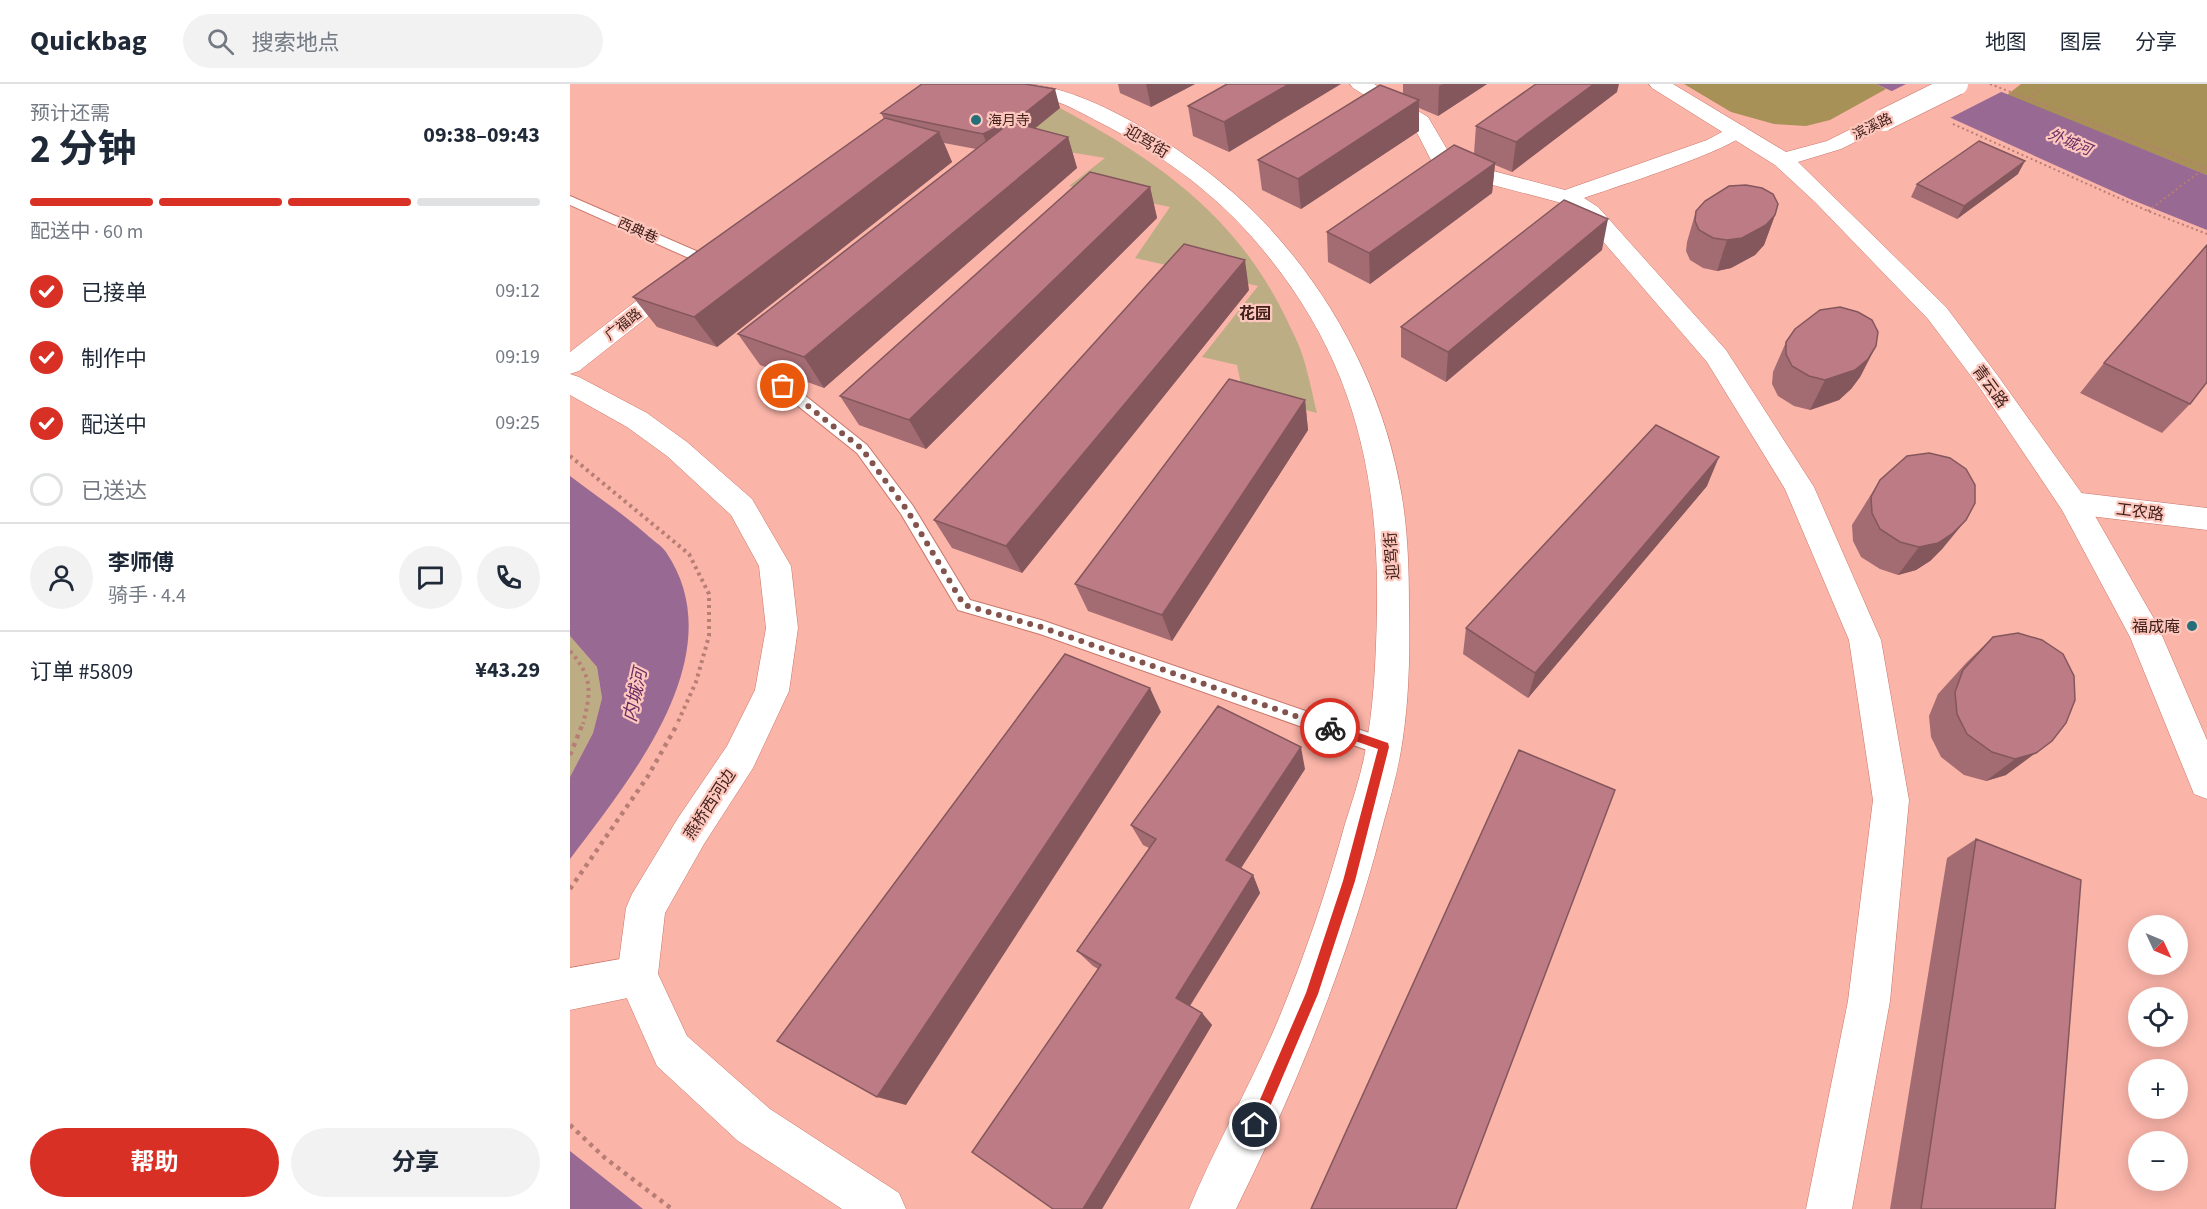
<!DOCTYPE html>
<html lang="zh">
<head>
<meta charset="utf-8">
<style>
	:root { --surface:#fff; --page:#f2f2f3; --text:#1f2937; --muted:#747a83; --line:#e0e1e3; --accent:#d93025 }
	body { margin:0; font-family:"Source Sans 3","Noto Sans SC",sans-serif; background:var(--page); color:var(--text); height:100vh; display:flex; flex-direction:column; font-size:22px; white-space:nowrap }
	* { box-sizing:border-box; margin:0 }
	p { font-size:20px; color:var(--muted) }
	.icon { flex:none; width:33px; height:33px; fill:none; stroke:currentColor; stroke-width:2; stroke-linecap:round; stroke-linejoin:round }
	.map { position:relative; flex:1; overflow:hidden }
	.details { display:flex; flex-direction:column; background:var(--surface); width:570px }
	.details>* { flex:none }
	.needle { width:39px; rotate:134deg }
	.fabs { position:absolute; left:1558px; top:831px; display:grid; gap:12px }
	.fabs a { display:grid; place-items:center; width:60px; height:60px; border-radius:50%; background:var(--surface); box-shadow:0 3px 15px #0003; font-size:30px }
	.pin { position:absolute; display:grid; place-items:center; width:51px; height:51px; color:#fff; margin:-26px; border:3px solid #fff; border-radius:50%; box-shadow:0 2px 6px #0007 }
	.courier { position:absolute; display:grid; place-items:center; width:60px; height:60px; margin:-30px; border:4px solid #d93025; border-radius:50%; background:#fff; color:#222; box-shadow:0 2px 8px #0007 }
	.summary em { font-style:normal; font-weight:700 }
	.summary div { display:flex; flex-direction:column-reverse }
	.summary { display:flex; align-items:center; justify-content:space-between; height:102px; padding:0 30px }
	h1 { font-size:39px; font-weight:700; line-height:45px }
	.bar { display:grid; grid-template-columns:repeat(4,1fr); gap:9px 6px; align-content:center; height:72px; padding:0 30px }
	.bar i { height:8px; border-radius:4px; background:var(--line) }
	.bar .current { background:var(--accent) }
	.bar p { grid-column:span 4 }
	.line { display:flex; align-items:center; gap:15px; padding:0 30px; border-top:2px solid var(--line) }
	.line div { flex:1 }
	.round { display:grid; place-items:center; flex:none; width:63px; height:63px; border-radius:32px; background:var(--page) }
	ol { padding:0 30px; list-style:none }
	li { display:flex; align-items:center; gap:18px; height:66px }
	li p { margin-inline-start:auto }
	li .icon { padding:6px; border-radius:50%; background:var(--accent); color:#fff; stroke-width:4 }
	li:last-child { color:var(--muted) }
	li i { width:33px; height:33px; border:3px solid var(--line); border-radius:50% }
	.button { display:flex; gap:12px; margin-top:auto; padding:12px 30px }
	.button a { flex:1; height:69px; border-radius:36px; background:var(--accent); color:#fff; font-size:24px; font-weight:700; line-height:69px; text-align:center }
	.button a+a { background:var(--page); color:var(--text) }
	header { display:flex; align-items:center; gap:36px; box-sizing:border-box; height:84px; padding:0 30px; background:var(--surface); border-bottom:2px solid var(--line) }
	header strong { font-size:28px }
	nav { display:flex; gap:33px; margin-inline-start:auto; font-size:21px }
	.search { width:420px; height:54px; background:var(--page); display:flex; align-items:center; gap:15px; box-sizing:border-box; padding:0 21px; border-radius:33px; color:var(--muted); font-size:22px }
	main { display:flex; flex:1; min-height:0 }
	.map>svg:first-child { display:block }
</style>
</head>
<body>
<header>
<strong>Quickbag</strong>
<div class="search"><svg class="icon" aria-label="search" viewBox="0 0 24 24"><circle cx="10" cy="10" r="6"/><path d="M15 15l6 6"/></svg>搜索地点</div>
<nav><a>地图</a><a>图层</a><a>分享</a></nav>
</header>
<main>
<section class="details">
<div class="summary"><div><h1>2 分钟</h1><p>预计还需</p></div><em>09:38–09:43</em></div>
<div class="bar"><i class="current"></i><i class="current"></i><i class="current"></i><i></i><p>配送中 · 60 m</p></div>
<ol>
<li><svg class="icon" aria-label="check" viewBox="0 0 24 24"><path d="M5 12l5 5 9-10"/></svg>已接单<p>09:12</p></li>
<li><svg class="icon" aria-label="check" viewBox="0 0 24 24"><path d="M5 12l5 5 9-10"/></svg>制作中<p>09:19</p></li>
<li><svg class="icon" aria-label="check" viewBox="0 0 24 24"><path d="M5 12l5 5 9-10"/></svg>配送中<p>09:25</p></li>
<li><i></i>已送达</li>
</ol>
<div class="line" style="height:108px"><a class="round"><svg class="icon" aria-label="person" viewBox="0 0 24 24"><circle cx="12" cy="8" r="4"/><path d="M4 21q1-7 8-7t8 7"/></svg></a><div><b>李师傅</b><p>骑手 · 4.4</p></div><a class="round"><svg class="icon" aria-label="chat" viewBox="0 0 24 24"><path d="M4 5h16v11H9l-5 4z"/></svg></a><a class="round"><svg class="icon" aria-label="phone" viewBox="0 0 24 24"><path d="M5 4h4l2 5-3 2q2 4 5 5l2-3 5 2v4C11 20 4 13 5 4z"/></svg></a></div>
<div class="line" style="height:78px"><div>订单 #5809</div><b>¥43.29</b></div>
<div class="button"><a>帮助</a><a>分享</a></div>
</section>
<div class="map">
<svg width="1637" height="1125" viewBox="0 0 1637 1125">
	<rect width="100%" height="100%" fill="#fbb4a8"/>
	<path fill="#bdad85" d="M490 24C588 77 666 131 716 234 721 245 727 256 731 267 738 287 742 309 747 329L673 310 667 281 632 273 688 202 565 174 600 123 499 102 535 74 445 59Z
		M0 552 27 583 32 614 23 649 0 693Z"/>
	<path fill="#a79156" d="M1114 0H1306L1316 5 1260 36 1236 42 1204 40 1161 28Z
		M1451 0H1637V91L1437 11Z"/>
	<path fill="#976993" d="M1306 0H1412L1637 91V146L1560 115Z
		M0 392C25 411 52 429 76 450 82 456 91 461 96 468 165 570 60 695 0 775V693L23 649 32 614 27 583 0 552Z
		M0 1067 73 1125H0Z"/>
	<path fill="#fbb4a8" d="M1336 0H1420L1435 6 1376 36 1318 9Z"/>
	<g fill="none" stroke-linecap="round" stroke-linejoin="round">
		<g stroke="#c87669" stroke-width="2">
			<path id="lane" d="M0 112 140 173 142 176 140 179H130L0 121Z
				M213 297 218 298 297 361 343 422 400 516 471 536 814 654 821 657 824 663 821 669 814 672 470 550 388 526 331 430 287 369 208 306 206 302Z"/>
		</g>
		<g stroke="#c87669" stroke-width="1">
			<path id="street" d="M780 0H804L858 33 878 67 897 80 995 106 1137 56 1161 43 1168 41 1175 43 1178 47C1166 65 1042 104 1014 114L1028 123 1156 266 1244 403 1311 556 1339 716 1320 917 1282 1125H1236L1278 917 1303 716 1279 556 1215 405 1137 278 1012 133 988 118 881 90 861 76 843 41 783 4Z
				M1503 408 1637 424V446L1503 430 1493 427 1488 419 1493 411Z
				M67 872 81 878 87 892 81 906 67 912 0 926V884Z"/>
		</g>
		<g stroke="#c87669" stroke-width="1">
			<path id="secondary" d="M397 0C420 0 445 0 467 1 537 12 632 77 682 126 760 203 814 305 832 413 838 450 839 488 839 525 840 574 839 623 830 672 824 704 814 735 806 767 772 891 723 1010 666 1125H619C646 1060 682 999 709 934 735 871 757 806 775 740 782 718 789 697 794 674 804 625 806 575 807 525 809 380 780 265 682 153 640 105 587 68 531 39 515 31 499 21 481 16 457 9 432 8 407 6L400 4Z
				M1079 0H1103L1216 68 1257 57 1307 32 1314 30 1321 32 1324 36 1321 40 1271 65 1228 78 1376 223 1428 292 1513 411 1587 540 1637 656V715L1624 710 1560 553 1492 426 1410 304 1358 235 1245 118 1205 81 1082 4Z
				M109 188 118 191 121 196 118 201 9 287 0 290V268L100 191Z
				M0 290 9 293 77 329 117 358 182 415 221 482 228 544 219 607 183 684 134 760 95 829 88 890 117 952 200 1025 329 1109 336 1125H272L168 1057 87 982 47 892 56 824 62 810 108 734 157 662 185 606 196 544 189 482 161 431 97 372 57 343 0 311Z"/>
		</g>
		<path stroke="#b77e75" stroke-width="2" stroke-dasharray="2 3" stroke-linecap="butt" d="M1420 0 1635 83
			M1459 15 1475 0
			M1383 40 1578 127 1637 150
			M1578 127 1636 83"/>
		<path stroke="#b77e75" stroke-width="4" stroke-dasharray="3 4" stroke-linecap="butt" d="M0 372 119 470 139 510V552L126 598 107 640
			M0 567C23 593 21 608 13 640"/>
		<path stroke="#b77e75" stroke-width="4.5" stroke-dasharray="4 5" stroke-linecap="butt" d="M0 671 13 639
			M0 805 78 692 108 639
			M0 1041 35 1074 102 1125"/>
		<use href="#lane" fill="#fff" fill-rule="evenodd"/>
		<use href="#street" fill="#fff" fill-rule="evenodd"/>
		<use href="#secondary" fill="#fff" fill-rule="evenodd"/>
		<g stroke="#c87669" stroke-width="23" stroke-linecap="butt">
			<path id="secondary-bridge" d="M1314 36 1387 0"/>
		</g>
		<use href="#secondary-bridge" stroke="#fff" stroke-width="22"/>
	</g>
	<path fill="#a36b72" d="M548 0H625L581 23 550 9Z
		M657 0 659 68 623 52 618 22Z
		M833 0H917L868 32 849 24V47L731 125 692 106 688 76 833 10Z
		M1047 8 942 88 925 81 922 109 800 200 758 178 757 148 904 69 906 42Z
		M490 24 464 44 498 53 507 84 254 304 190 281 168 250 406 65 374 59 382 78 147 263 87 243 63 213 314 35 311 29Z
		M1448 90 1387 135 1341 113 1347 100Z
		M580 103 587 134 356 365 289 341 270 312Z
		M1126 127 1205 131 1194 161 1185 171 1161 184 1147 187 1133 184 1120 176 1116 167 1117 158Z
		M1032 166 876 298 831 273V243Z
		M679 206 452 489 382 464 364 436Z
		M1216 258 1306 262 1290 293 1281 305 1269 316 1240 326 1224 322 1208 312 1202 300 1203 288Z
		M1534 279 1620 320 1592 349 1510 309Z
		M735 316 738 346 602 557 518 527 505 500Z
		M1310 396 1373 464 1360 477 1346 486 1328 491 1310 485 1291 473 1283 457 1282 441Z
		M1137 402 958 614 893 570 896 544Z
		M1423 553 1504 592 1436 691 1416 697 1394 691 1371 673 1361 653 1359 632 1368 610 1397 578Z
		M735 685 671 784 683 791 690 809 620 922 632 929 642 941 532 1125H483L528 885 523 882 507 867 579 764 573 761 561 741Z
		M1406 755 1485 1125H1320L1377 774Z"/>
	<path fill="#84575d" d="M576 0H625L581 23Z
		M719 0H771L659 68 654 38Z
		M873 0H917L868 32 869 2Z
		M1024 0H1049L1047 8 942 88 946 58Z
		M485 5 490 24 457 51 420 68 413 50Z
		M849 16V47L731 125 728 95Z
		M369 48 382 78 147 263 124 233Z
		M498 53 507 84 254 304 234 273Z
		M1455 77 1448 90 1387 135 1394 122Z
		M925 79 922 109 800 200 799 169Z
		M580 103 587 134 356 365 339 336Z
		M1205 131 1194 161 1185 171 1161 184 1147 187 1157 156Z
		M1038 135 1032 166 876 298 878 268Z
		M675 176 679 206 452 489 436 462Z
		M1306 262 1290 293 1281 305 1269 316 1240 326 1255 296Z
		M735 316 738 346 602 557 592 531Z
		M1149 373 1137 402 958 614 965 589Z
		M1396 436 1373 464 1360 477 1346 486 1328 491 1349 463Z
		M580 604 591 628 336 1021 307 1013Z
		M1482 657 1436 691 1416 697 1445 675Z
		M731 663 735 685 664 795 656 776Z
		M683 791 690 809 617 926 606 914Z
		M632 929 642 941 532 1125H513Z"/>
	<path fill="#bd7c85" stroke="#84575d" stroke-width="1.5" d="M352 0H455L485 5 451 32 413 50 311 29Z
		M657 0H719L654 38 618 22Z
		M966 0H1024L946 58 906 42Z
		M810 1 849 16 728 95 688 76Z
		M315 34 369 48 124 233 63 213Z
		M441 38 498 53 234 273 168 250Z
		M1409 57 1455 77 1394 122 1347 100Z
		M884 61 925 79 799 169 757 148Z
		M520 88 580 103 339 336 270 312Z
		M1176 101 1192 104 1203 110 1208 120 1205 131 1196 141 1172 154 1157 156 1143 154 1129 146 1125 137 1126 127 1135 117 1159 102Z
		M994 116 1038 135 878 268 831 243Z
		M614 160 675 176 436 462 364 436Z
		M1637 161V298L1620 320 1534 279Z
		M1270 223 1288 228 1302 236 1308 248 1306 262 1298 275 1285 286 1255 296 1239 292 1222 282 1216 270V258L1225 245 1250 226Z
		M659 295 735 316 592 531 505 500Z
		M1086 341 1149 373 965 589 896 544Z
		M1359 369 1380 374 1396 385 1405 401V419L1396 436 1383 449 1368 459 1349 463 1330 458 1310 445 1302 429 1301 413 1310 396 1337 372Z
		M1448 549 1472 556 1493 570 1504 592 1505 616 1496 639 1482 657 1466 669 1445 675 1422 668 1397 650 1387 630 1385 608 1393 586 1423 553Z
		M495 570 580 604 307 1013 207 957Z
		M648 622 731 663 656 776 683 791 606 914 632 929 513 1125H483L402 1068 531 881 507 867 586 755 561 741Z
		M949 666 1045 706 886 1125H741Z
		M1406 755 1511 796 1485 1125H1351Z"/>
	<path fill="#d93025" d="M760 639 818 659 819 663 785 797 748 910 690 1046 685 1048 681 1046 679 1041 736 909 773 797 808 665 757 647 755 644Z"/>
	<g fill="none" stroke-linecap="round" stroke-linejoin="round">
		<path stroke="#83544d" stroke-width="6" stroke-dasharray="0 10.8" d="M213 302 292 365 337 426 394 521 471 543 760 644"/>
	</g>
	<g fill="#266e79" stroke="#fdc7bd" stroke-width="2">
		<circle cx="406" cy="36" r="6"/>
		<circle cx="1622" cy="542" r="6"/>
	</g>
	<g text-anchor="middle" stroke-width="4.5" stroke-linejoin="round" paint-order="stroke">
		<g font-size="14" fill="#42211c" stroke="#fdc7bd" text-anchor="start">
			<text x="418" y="41">海月寺</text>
		</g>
		<g font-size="14" fill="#42211c" stroke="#fdc7bd">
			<text transform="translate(1302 42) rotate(-26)" y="5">滨溪路</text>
			<text transform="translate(68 146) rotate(24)" y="5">西典巷</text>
			<text transform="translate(53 240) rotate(-38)" y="5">广福路</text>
		</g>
		<g font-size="15" font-style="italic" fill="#672c63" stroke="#fdc7bd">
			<text transform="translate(1500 58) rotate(23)" y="5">外城河</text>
		</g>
		<g font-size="16" fill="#42211c" stroke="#fdc7bd">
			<text transform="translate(577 57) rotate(30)" y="6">迎驾街</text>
			<text transform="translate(1421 302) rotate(54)" y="6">青云路</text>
			<text transform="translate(1570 427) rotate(7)" y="6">工农路</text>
			<text transform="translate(821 472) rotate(-94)" y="6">迎驾街</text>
			<text transform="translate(139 720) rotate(-57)" y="6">燕桥西河边</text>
		</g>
		<g font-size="16" font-weight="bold" fill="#42211c" stroke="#fdc7bd">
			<text x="685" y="235">花园</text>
		</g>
		<g font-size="16" fill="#42211c" stroke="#fdc7bd" text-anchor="end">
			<text x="1610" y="548">福成庵</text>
		</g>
		<g font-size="18" font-style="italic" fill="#672c63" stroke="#fdc7bd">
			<text transform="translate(65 611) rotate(-78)" y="6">内城河</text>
		</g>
	</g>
</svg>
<div class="fabs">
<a><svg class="needle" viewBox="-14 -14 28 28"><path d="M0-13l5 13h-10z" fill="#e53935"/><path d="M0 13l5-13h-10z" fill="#747a83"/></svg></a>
<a><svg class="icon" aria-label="locate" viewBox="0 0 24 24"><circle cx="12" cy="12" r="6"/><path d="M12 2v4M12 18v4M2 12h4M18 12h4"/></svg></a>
<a>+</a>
<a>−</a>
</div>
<div class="pin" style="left:213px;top:302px;background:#ea580c"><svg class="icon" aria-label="bag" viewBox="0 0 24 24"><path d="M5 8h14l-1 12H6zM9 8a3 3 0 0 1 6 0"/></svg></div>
<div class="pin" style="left:685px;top:1041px;background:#1f2937"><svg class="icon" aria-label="home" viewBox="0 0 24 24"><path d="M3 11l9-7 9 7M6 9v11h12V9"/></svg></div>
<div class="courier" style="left:760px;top:644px"><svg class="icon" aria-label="bike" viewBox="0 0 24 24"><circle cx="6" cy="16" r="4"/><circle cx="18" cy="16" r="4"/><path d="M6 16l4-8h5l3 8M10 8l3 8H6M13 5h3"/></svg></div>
</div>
</main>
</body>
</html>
